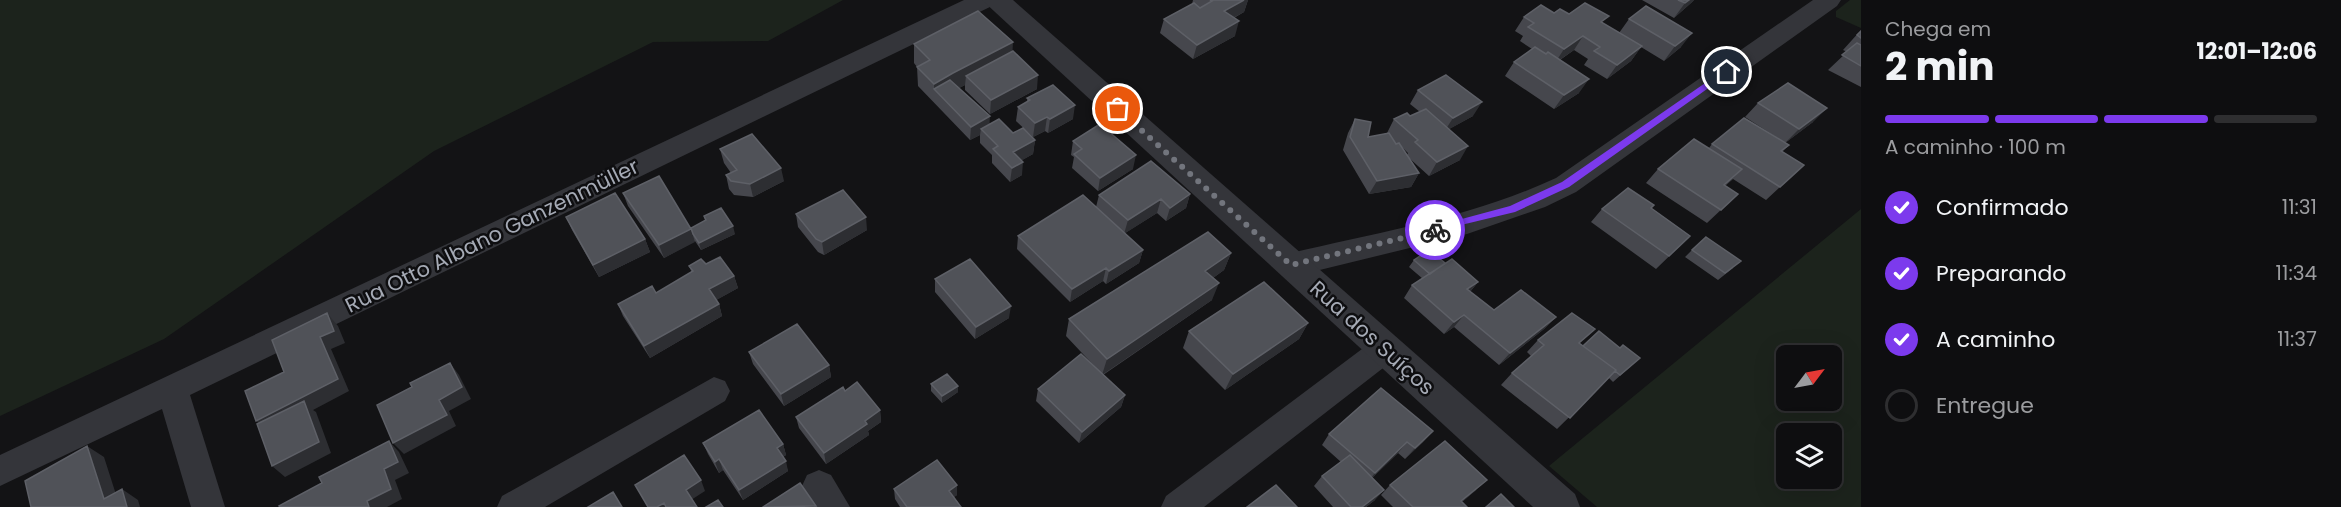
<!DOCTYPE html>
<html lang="pt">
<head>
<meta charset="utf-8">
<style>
	:root { --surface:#0e0e10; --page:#1c1c1e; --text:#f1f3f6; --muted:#9b9c9f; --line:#2e2e30; --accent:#7c3aed }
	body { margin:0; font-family:Poppins,sans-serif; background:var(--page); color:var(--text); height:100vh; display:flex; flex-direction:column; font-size:22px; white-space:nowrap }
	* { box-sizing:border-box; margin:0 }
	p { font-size:20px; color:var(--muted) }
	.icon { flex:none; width:33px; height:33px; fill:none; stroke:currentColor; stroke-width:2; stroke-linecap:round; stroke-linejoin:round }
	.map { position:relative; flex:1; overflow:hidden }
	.sheet { display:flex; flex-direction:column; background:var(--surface); width:480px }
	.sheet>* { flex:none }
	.needle { width:39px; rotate:58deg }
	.controls { position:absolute; left:1776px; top:345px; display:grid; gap:12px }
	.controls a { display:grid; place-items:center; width:66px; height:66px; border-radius:9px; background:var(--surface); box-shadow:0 6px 24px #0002,0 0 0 2px var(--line); font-size:30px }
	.pin { position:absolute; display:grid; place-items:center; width:51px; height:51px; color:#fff; margin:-26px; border:3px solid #fff; border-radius:50%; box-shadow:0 2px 6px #0007 }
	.courier { position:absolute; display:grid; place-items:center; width:60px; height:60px; margin:-30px; border:4px solid #7c3aed; border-radius:50%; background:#fff; color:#222; box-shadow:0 2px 8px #0007 }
	.overview em { font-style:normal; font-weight:700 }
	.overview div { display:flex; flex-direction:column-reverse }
	.overview { display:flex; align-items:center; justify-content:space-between; height:102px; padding:0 24px }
	h1 { font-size:39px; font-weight:700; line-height:45px }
	.bar { display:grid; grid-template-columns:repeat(4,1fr); gap:9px 6px; align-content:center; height:72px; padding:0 24px }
	.bar i { height:8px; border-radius:4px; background:var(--line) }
	.bar .on { background:var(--accent) }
	.bar p { grid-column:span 4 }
	ol { padding:0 24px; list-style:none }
	li { display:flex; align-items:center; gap:18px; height:66px }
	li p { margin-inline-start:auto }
	li .icon { padding:6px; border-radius:50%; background:var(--accent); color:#fff; stroke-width:4 }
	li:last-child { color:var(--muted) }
	li i { width:33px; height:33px; border:3px solid var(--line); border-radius:50% }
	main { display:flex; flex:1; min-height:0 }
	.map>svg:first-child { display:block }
</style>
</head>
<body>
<main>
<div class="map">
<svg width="1861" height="507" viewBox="0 0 1861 507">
	<rect width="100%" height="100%" fill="#131315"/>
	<path fill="#1c231c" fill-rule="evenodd" d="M0 0H843L768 41 653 42 434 151 164 339 0 416Z
		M1850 0H1861V28L1836 17V11Z
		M1861 209V507H1597L1549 466ZM1786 356H1832V400H1786ZM1786 434H1832V478H1786Z"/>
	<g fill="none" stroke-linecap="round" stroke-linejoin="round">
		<path fill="#34353a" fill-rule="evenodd" d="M964 0H996L992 6 190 395 225 507H191L162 409 0 486V455Z
			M1813 0H1841L1837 6 1576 192 1545 207 1467 234 1291 277 1281 273 1277 265 1281 257 1291 253C1381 232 1472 217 1556 178Z
			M1385 336 1396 340 1400 349 1396 358 1204 507H1161L1166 496 1374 340Z
			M714 377 725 381 730 391 725 401 545 507H497L502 496Z
			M819 470 831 475 850 507H814L802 486 807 475Z"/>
		<path fill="#34353a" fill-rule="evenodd" d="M982 0H1013L1575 494 1580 507H1533Z"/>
	</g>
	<path fill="#46474d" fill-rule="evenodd" d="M1193 0H1248L1244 12 1234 18 1235 36 1193 59 1160 33 1164 19 1192 4Z
		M1642 0H1694L1691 3 1674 18Z
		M1569 14 1604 24 1619 33 1629 19 1681 47 1664 61 1641 47 1631 61 1607 79 1584 65 1588 59 1574 50 1560 60 1579 93 1554 109 1505 76 1514 62 1532 49 1520 41 1523 36 1515 31 1524 17Z
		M1861 30V87L1828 70 1847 52 1843 50Z
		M914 44 1012 52 1037 89 990 114 965 90V85L959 88 990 124 1035 140 1033 154 1022 160V175L1010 182 992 163V155L980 143V135L970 140 918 86 917 67 914 63Z
		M1418 90 1473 116 1449 129 1460 160 1429 176 1408 157 1419 173 1411 187 1369 194 1343 150 1348 133 1355 119 1368 137 1388 134 1387 133 1394 119 1410 116 1420 112 1410 104ZM1401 146 1408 153 1407 155Z
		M1027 98 1073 119 1048 133 1045 131 1033 137 1016 121 1018 107 1027 102Z
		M1758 103 1813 122 1785 143 1789 145 1782 152 1804 165 1766 200 1733 179 1725 186 1724 207 1707 223 1646 183 1658 169 1709 148 1712 144 1784 142 1745 117Z
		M1073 141 1133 169 1098 191 1072 168 1074 157 1071 155Z
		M720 149 784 181 753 197 734 195 729 189 726 175 731 173 724 163Z
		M623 193 691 228 705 221 704 216 735 234 701 250 695 241 664 258 628 206Z
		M1190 194 1186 208 1166 221 1157 213 1125 233 1143 250 1139 263 1106 284 1103 281 1070 302 1017 249 1018 236 1096 207 1099 195Z
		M1654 205 1651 208 1690 236 1656 269 1591 222 1602 209Z
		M796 214 867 230 824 255 818 252 798 227Z
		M566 217 645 239 650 252 599 277 572 230Z
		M1692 250 1733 268 1718 280 1685 257Z
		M1231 253 1224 270 1213 278 1212 300 1103 375 1125 395 1121 407 1079 443 1036 401 1038 389 1097 369 1066 336 1069 319Z
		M1414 260 1445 263 1478 282 1470 292 1494 310 1556 317 1544 329 1499 365 1454 327 1444 334 1404 298 1412 285 1423 279 1409 267Z
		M706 264 734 276 738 288 716 300 719 304 722 316 650 358 623 316 618 304 656 293 692 273 689 266Z
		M935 279 1009 318 975 339 935 292Z
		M1308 323 1299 339 1225 390 1183 348 1189 331Z
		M1538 340 1580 344 1583 346 1620 348 1640 358 1613 382 1609 378 1557 429 1501 385 1512 373 1531 356 1527 352Z
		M749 352 829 365 831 377 784 406 753 364Z
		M931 384 958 386V392L942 403 931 391Z
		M845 391 880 410 881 422 868 431 869 435 826 464 799 428 796 417Z
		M1433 431 1423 442 1405 459 1398 453 1372 478 1375 500 1366 507H1333L1314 486 1322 476 1341 462 1322 445 1329 434Z
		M703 443 783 444 786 455 783 457 788 471 743 500 723 470 719 473 708 454Z
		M957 485V495L954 497 961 507H900L895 499 894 489Z
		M1390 485 1476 490 1462 502 1467 507H1393L1381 495Z"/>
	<path fill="#2d2e32" d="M1244 0H1248L1244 12 1220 25 1224 11Z
		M1689 0H1694L1691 3 1674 18 1685 3Z
		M1239 21 1235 36 1193 59 1197 45Z
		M1692 33 1681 47 1664 61 1675 46Z
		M1583 36 1574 50 1555 63 1564 49Z
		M1013 42 1012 61 966 76 965 85 952 92 934 89V84L953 73Z
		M1642 46 1631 61 1607 79 1617 65Z
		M1038 75 1037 89 990 114 991 100Z
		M1589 79 1579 93 1554 109 1564 95Z
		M1482 102 1473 116 1444 132 1453 118Z
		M1075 105 1073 119 1048 133 1050 119Z
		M1827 108 1813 122 1785 143 1799 129Z
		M990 116 989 130 981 129 980 135 970 140 971 127Z
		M1047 117 1045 131 1033 137 1035 123Z
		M1035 140 1033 154 1012 166 1013 152Z
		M1468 146 1460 160 1429 176 1437 162Z
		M1136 155 1133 169 1098 191 1100 178Z
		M1023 162 1022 175 1010 182 1012 168Z
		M781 168 784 181 753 197 750 184Z
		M1742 169 1729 182 1711 199 1724 185Z
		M1419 173 1411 187 1369 194 1377 181Z
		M1190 194 1186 208 1166 221 1170 208Z
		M1161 199 1157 213 1124 234 1128 220Z
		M866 217 867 230 824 255 822 242Z
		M733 226 735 234 701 250 699 243Z
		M691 229 695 242 664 258 659 245Z
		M645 239 650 252 599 277 593 265Z
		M1143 250 1139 263 1106 284 1109 271Z
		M1231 253 1224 270 1199 288 1205 271Z
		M1106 268 1103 281 1070 302 1072 289Z
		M734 276 738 288 713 302 709 289Z
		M1478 282 1468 294 1467 289Z
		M1219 283 1212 300 1102 375 1107 359Z
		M719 304 722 316 650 358 644 346Z
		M1011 306 1009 318 975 339 976 327Z
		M327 313 338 326 345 343 331 349 349 391 313 410 316 412 331 453 285 477 272 466 269 432 256 421 320 337Z
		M1464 315 1454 327 1444 334 1454 322Z
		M1556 317 1544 329 1499 365 1510 353Z
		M1308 323 1299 339 1225 390 1233 374Z
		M450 363 459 375 471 399 449 411 456 426 404 454 393 443 439 400Z
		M829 365 831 377 784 406 781 394Z
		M958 386V392L942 403V396Z
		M1125 395 1121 407 1079 443 1082 432Z
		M880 410 881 422 868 431 869 435 826 464 824 453Z
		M1433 431 1423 442 1405 459 1415 448Z
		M389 441 399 452 409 473 395 480 402 499 387 507H369L367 501 384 469Z
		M1407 442 1398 453 1366 484 1375 473Z
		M783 444 786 455 780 459 777 448Z
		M87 446 104 457 120 507 104 499Z
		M719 459 723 470 719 473 715 462Z
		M786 461 788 471 743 500 739 490Z
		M701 480 705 491 691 500 686 490Z
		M1487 480 1476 490 1456 507 1461 501Z
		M957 485V495L948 501 949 491Z
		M122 489 138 500 140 507H127Z
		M1384 490 1375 500 1366 507H1362Z
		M664 503 666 507H657Z"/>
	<path fill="#505258" stroke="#5e6067" stroke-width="1.5" d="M1210 0H1244L1224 11 1239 21 1197 45 1164 19 1194 3 1200 8 1212 1Z
		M1678 0H1689L1685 3Z
		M1585 3 1609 16 1601 22 1642 46 1617 65 1594 51 1600 47 1583 36 1564 49 1528 27 1534 23 1524 17 1541 5 1554 13 1560 9 1569 14Z
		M1646 6 1692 33 1675 46 1629 19Z
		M978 11 1013 42 953 73 934 84 917 67 930 60 914 44Z
		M1861 31V38L1857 35Z
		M1857 43 1861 45V66L1842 55Z
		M1535 47 1546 54 1548 52 1589 79 1564 95 1514 62Z
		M1013 51 1038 75 991 100 966 76Z
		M1446 75 1482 102 1453 118 1418 90Z
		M950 80 990 116 971 127 934 89Z
		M1788 83 1827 108 1799 129 1758 103Z
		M1053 85 1075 105 1050 119 1047 117 1035 123 1018 107 1030 100 1027 98Z
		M1426 109 1468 146 1437 162 1415 142 1418 140 1394 119 1407 113 1410 116Z
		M1744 118 1789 145 1781 151 1804 165 1780 187 1712 144Z
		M999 119 1013 133 1023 128 1035 140 1013 152 1023 162 1012 168 993 149 998 146 981 129Z
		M1355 119 1371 122 1368 137 1389 133 1396 144 1399 143 1419 173 1377 181 1350 137Z
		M1100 124 1136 155 1100 178 1074 154 1082 149 1073 141Z
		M752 134 781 168 750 184 731 181 726 175 737 170 720 149Z
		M1694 139 1742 169 1724 185 1738 194 1721 210 1658 169Z
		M1151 161 1190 194 1170 208 1161 199 1128 220 1099 195Z
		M659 176 691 229 659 245 623 193Z
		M1628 188 1654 205 1651 208 1690 236 1669 256 1602 209Z
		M843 190 866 217 822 242 816 239 796 214Z
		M615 193 645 239 593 265 566 217Z
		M1083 195 1143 250 1109 271 1106 268 1072 289 1018 236Z
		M721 208 733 226 699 243 693 234 691 228 706 220 704 216Z
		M1208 232 1231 253 1205 271 1219 283 1107 359 1069 319Z
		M1706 237 1741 261 1725 273 1692 250Z
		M1429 250 1445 263 1430 274 1414 260Z
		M720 257 734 276 709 289 719 304 644 346 618 304 652 286 656 293 693 271 689 266 701 259 706 264Z
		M970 259 1011 306 976 327 935 279Z
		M1452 259 1478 282 1467 289 1494 310 1521 290 1556 317 1510 353 1464 315 1454 322 1412 285Z
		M1264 282 1308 323 1233 374 1189 331Z
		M327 313 334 331 320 337 338 379 256 421 245 391 284 372 272 340Z
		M1572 313 1595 329 1579 343 1616 370 1570 418 1512 373 1544 345 1538 340Z
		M797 324 829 365 781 394 749 352Z
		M1599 331 1620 348 1623 345 1640 358 1620 375 1615 371 1616 370 1583 346Z
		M1081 354 1125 395 1082 432 1038 389Z
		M450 363 462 387 439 400 447 415 393 443 377 405 412 387 410 383Z
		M947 374 958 386 942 396 931 384Z
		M857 382 880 410 865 421 867 424 824 453 796 417 843 387 845 391Z
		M1381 388 1433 431 1415 448 1407 442 1375 473 1329 434Z
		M304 401 319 442 272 466 257 424Z
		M759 410 783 444 777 448 786 461 739 490 719 459 715 462 703 443Z
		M389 441 398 462 384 469 391 489 367 501 369 507H280L279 506 322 483 319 477Z
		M1445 441 1487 480 1461 501 1467 507H1413L1390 485Z
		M87 446 104 499 122 489 127 507H31L25 481Z
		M684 455 701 480 686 490 697 507H666L664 503 657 507H648L635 485Z
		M1350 455 1384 490 1362 507H1351L1322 476Z
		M937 460 957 485 949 491 961 507H907L894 489Z
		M800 483 816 506 763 507Z
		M1276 485 1297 507H1247Z
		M613 492 622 507H588Z
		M1501 494 1514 507H1486Z
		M718 500 723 507H706Z"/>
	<path fill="#7c3aed" d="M1724 70 1731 72 1569 187 1515 212 1432 232V227L1510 206 1562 182Z"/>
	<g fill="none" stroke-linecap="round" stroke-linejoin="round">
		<path stroke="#72757d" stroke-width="6" stroke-dasharray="0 10.8" d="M1118 109 1291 265 1435 230"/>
	</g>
	<g text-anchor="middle" stroke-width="5" stroke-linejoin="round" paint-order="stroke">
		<g font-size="21" fill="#a5aab5" stroke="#0e0e10">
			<text transform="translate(492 236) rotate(-26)" y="7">Rua Otto Albano Ganzenmüller</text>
			<text transform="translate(1372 338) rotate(42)" y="7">Rua dos Suíços</text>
		</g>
	</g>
</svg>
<div class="controls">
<a><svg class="needle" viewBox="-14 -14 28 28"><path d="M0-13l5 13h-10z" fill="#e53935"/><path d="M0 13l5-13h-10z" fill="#9b9c9f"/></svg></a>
<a><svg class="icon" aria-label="layers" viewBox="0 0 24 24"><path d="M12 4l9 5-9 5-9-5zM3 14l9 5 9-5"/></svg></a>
</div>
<div class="pin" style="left:1118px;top:109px;background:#ea580c"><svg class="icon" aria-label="bag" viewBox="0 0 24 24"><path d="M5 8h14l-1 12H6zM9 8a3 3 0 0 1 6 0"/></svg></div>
<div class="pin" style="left:1727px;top:72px;background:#1f2937"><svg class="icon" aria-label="home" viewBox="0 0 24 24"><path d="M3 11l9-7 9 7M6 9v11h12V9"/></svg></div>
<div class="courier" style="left:1435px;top:230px"><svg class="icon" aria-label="bike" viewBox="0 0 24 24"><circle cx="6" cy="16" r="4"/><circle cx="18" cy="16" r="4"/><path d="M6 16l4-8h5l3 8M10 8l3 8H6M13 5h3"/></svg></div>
</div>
<section class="sheet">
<div class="overview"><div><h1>2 min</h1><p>Chega em</p></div><em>12:01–12:06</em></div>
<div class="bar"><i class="on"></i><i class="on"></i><i class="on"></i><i></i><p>A caminho · 100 m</p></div>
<ol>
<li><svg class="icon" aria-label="check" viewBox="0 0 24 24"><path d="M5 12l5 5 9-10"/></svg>Confirmado<p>11:31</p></li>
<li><svg class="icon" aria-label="check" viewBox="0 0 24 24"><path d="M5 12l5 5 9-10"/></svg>Preparando<p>11:34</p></li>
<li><svg class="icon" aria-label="check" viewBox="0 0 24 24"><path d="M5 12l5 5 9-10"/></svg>A caminho<p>11:37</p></li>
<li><i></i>Entregue</li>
</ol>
</section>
</main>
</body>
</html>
